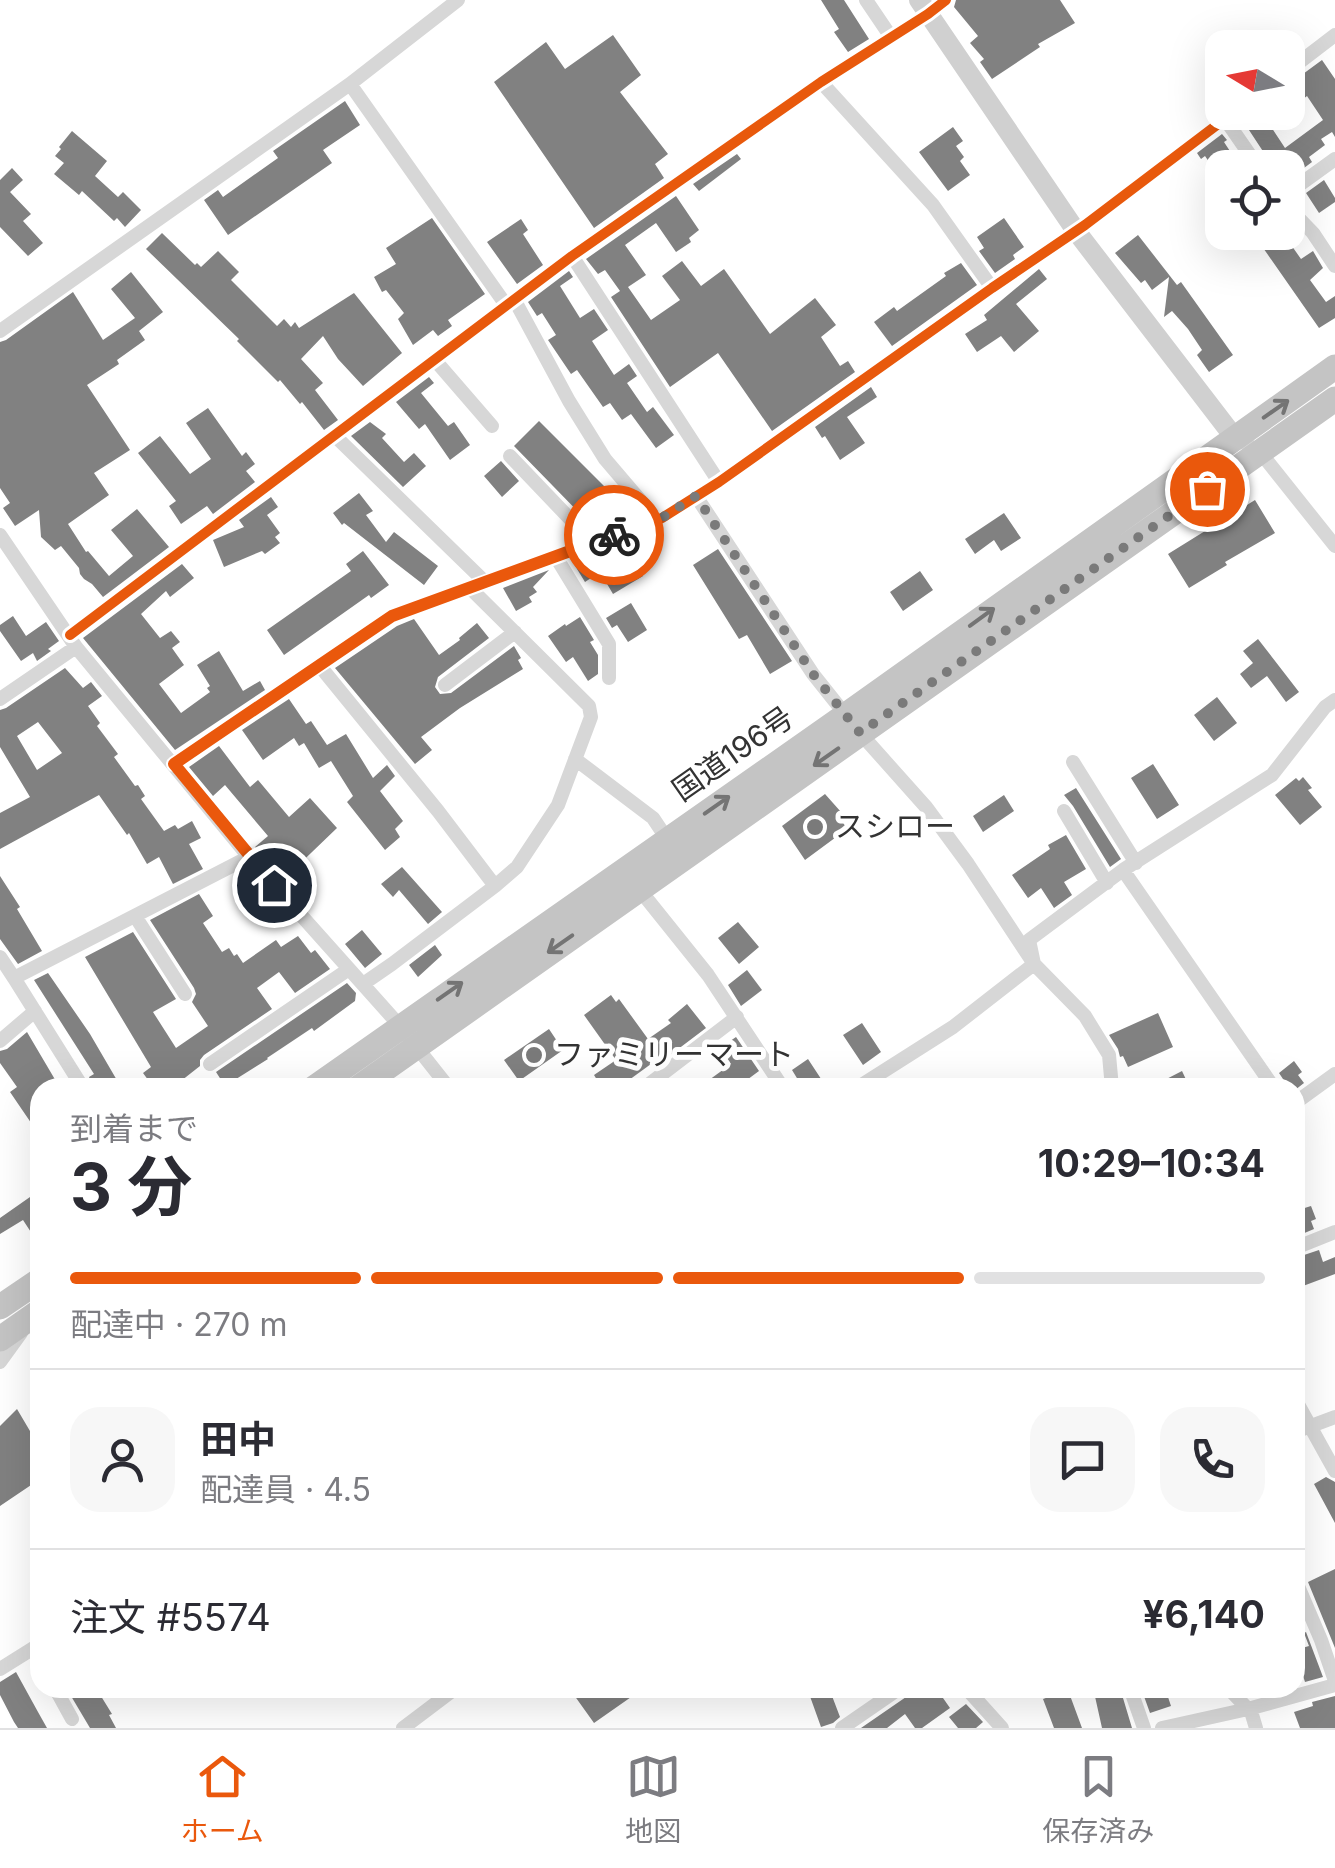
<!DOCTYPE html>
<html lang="ja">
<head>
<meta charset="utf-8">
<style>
	:root { --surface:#fff; --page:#f7f7f7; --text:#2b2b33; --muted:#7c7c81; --line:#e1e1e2; --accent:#ea580c }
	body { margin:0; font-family:Inter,"Noto Sans JP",sans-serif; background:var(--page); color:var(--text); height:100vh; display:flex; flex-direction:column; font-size:38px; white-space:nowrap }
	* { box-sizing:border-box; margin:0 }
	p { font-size:32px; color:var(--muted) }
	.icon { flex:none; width:55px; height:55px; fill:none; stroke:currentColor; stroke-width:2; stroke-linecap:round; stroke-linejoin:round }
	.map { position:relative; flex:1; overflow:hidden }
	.drawer { position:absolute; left:30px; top:1078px; width:1275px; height:620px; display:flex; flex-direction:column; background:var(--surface); border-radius:30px; box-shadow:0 10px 40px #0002 }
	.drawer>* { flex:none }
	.needle { width:65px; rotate:280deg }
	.tools { position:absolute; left:1205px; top:30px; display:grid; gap:20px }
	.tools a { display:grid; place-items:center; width:100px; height:100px; border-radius:20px; background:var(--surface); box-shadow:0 10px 40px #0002; font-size:50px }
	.pin { position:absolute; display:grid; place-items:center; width:85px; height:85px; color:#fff; margin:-42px; border:5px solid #fff; border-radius:50%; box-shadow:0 2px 10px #0007 }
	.courier { position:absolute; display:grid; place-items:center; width:100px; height:100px; margin:-50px; border:8px solid #ea580c; border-radius:50%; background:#fff; color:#222; box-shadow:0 2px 12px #0007 }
	.overview em { font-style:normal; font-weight:700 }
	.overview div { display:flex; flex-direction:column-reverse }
	.overview { display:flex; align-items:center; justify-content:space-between; height:170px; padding:0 40px }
	h1 { font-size:65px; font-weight:700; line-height:75px }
	.bar { display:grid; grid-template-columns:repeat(4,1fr); gap:15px 10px; align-content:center; height:120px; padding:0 40px }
	.bar i { height:12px; border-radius:8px; background:var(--line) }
	.bar .active { background:var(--accent) }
	.bar p { grid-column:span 4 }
	.line { display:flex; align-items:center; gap:25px; padding:0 40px; border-top:2px solid var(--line) }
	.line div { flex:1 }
	.round { display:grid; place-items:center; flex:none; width:105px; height:105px; border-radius:30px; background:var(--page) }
	.tabs { display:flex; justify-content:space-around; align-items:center; height:140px; border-top:2px solid var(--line); background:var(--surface); font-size:28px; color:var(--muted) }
	.tabs a { display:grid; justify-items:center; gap:5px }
	.tabs .active { color:var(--accent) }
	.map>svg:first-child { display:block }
</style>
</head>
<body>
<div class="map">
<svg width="1335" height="1728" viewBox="0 0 1335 1728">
	<rect width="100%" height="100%" fill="#fff"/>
	<path fill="#818181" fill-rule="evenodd" d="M821 0H844L869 39 848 52 834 32 839 29Z
		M956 0H1060L1075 23 1038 44 1040 47 992 79 980 62 984 59 970 43 978 36 954 7Z
		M613 35 641 75 620 92 668 154 655 164 664 178 594 228 494 82 546 42 565 69Z
		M1322 60 1335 79V137L1332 132 1321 139 1325 145 1309 157 1312 162 1288 180V168H1274L1247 127 1264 116 1285 148 1323 120 1307 96 1288 111V85Z
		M345 101 360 125 323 150 332 163 228 235 204 200 218 190 223 197 278 158 273 151Z
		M953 127 963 141 956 146 964 157 960 161 970 175 948 191 919 152Z
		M72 131 107 161 95 176 118 197 123 192 141 210 125 227 117 218 114 221 82 191 79 195 54 174 64 163 55 156 61 149 59 147Z
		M1222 134 1227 140 1224 142 1241 168H1222V181L1205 156 1201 159 1197 153Z
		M737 154 741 159 699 191 693 184Z
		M12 168 23 180 10 192 31 214 23 221 43 243 28 256 0 227V180Z
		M1324 180 1335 198V202L1319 213 1306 193Z
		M676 196 699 230 689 238 691 242 676 252 656 223 625 245 646 275 628 287 651 320 680 300 662 276 682 261 701 286 724 269 770 334 815 298 836 325 821 337 840 366 848 361 855 372 772 431 718 353 670 387 611 297 620 291 605 270 598 274 586 259Z
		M432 218 485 294 448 320 452 326 438 336 433 330 413 345 398 319 404 313 386 290 382 292 374 277 396 264 386 248Z
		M1004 218 1024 247 1013 255 1015 259 995 273 979 251 984 248 977 237Z
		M521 219 528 230 523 234 543 265 517 284 487 242Z
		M1252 232H1282L1301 259 1313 251 1323 268 1310 280 1326 302 1335 296V318L1319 328Z
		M162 233 195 265 197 263 201 267 218 251 239 272 231 280 277 326 284 319 291 327 295 322 299 328 354 293 402 353 363 386 338 359 323 336 301 359 323 383 315 390 338 420 324 430 302 402 300 404 280 380 278 382 237 341 239 339 146 249Z
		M1138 235 1177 285 1181 282 1233 355 1209 372 1197 355 1202 350 1188 329 1172 311 1164 317 1169 277 1152 290 1145 280 1141 283 1115 253Z
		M961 263 977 285 892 346 874 322 894 307 897 311 946 276 944 273Z
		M1039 269 1047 279 1016 304 1039 331 1014 352 1001 336 977 352 965 334 987 320 984 315Z
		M569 271 573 277 560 286 580 318 594 309 608 330 592 341 614 375 629 364 637 376 627 383 647 412 653 407 674 435 656 448 631 414 622 420 610 403 603 407 577 370 571 374 548 340 556 335 542 313 537 316 528 302Z
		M131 272 163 312 139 331 145 340 117 360 119 364 87 385 130 450 94 473 109 495 68 524 86 552 88 551 109 576 133 556 111 530 137 509 169 547 103 597 92 584 84 579 80 574 79 568 61 546 55 550 41 537 39 510 15 526 3 508 10 503 0 488V342L6 340 73 292 103 340 135 318 111 289Z
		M429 377 434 383 421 393 448 426 454 422 470 445 450 460 425 424 419 429 396 402Z
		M871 387 877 397 847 417 865 443 840 460 825 436 822 438 815 427Z
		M208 408 242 456 246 452 255 464 246 471 255 482 213 514 207 506 181 524 169 506 176 501 138 453 160 436 190 474 211 459 186 423Z
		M539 421 618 500 592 526 514 446Z
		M370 422 386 434 382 438 404 462 414 453 426 466 403 487 351 436Z
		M501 461 519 481 502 497 484 476Z
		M359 493 373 511 366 515 386 542 394 532 438 566 424 585 344 523 342 525 333 513Z
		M271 497 278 507 267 515 280 533 275 537 280 543 265 554 262 551 224 567 213 540 244 527 239 520Z
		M1255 500 1275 533 1225 562 1227 565 1189 588 1168 554Z
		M1004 513 1021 538 1001 551 994 540 975 554 965 539Z
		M655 532 661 541 632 558 643 576 613 594 600 572 585 582 574 564Z
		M718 549 792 661 770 674 747 635 739 639 693 565Z
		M363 551 389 585 371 598 369 595 284 655 267 630 351 571 346 564Z
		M182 564 194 578 170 597 166 591 141 614 160 638 171 631 180 642 172 648 184 665 159 684 181 713 210 692 207 688 210 686 197 665 219 651 243 691 260 681 265 690 175 750 83 638Z
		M549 570 533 587 537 592 529 597 532 602 516 611 503 588Z
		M920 571 933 590 903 611 890 592Z
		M631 603 647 630 628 642 617 625 612 628 606 618Z
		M13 616 26 636 46 622 59 641 48 649 51 651 37 661 33 653 21 661 0 631V625Z
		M580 617 594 640 590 642 598 655V674L588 681 573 657 566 662 548 636 565 624 566 626Z
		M414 619 439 655 460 640 459 638 477 623 489 638 438 677 435 687 440 694 451 693 514 646 521 658 518 660 523 669 460 708 421 737 432 750 415 764 335 668 397 626Z
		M1258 639 1299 692 1286 702 1267 676 1251 688 1240 674 1253 663 1243 651Z
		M65 668 83 688 91 682 102 696 88 706 100 723 97 726 118 754 114 757 135 786 138 785 145 796 141 799 164 831 175 825 178 829 192 821 201 838 189 844 203 869 173 884 159 857 147 864 129 833 127 835 99 795 0 849V813L30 797 0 747V710L6 708ZM38 722 62 753 37 770 17 736Z
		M1217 697 1237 723 1214 741 1194 715Z
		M289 699 306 724 311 721 327 745 346 734 373 778 387 765 395 776 380 791 403 821 395 829 400 837 385 850 347 802 353 796 331 761 319 768 304 743 299 746 294 738 263 760 242 730Z
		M219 746 250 787 258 780 289 817 310 798 337 828 286 877 255 847 268 836 225 785 213 796 189 767Z
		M1153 764 1179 805 1157 819 1131 778Z
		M1303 777 1312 788 1308 790 1322 807 1300 825 1275 795 1296 778 1299 781Z
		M1076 788 1121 859 1110 867 1073 806 1064 795Z
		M825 794 841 812 837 813 847 829 805 860 782 826Z
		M1004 795 1014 811 983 832 973 816Z
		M1066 835 1086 869 1064 882 1072 895 1054 908 1041 888 1028 898 1012 875 1050 849 1048 845Z
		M402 867 442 912 428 924 399 890 393 897 381 884Z
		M0 876 20 907 17 909 42 951 18 964 0 939Z
		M199 894 213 916 203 923 222 952 229 948 234 956 237 954 243 963 276 940 281 947 298 936 311 953 315 950 330 969 295 993 279 972 257 988 272 1009 204 1055 200 1060V1066L172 1088H154L143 1073 151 1067 85 957 133 932 176 999 153 1012 176 1048 208 1026 192 1002 196 994 194 988 150 920Z
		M738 922 759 947 739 964 718 938Z
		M362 930 382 954 365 968 345 944Z
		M435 945 442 955 418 977 409 965Z
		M747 970 762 990 741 1006 728 985Z
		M48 973 90 1034 118 1082 109 1088H93L89 1077 94 1074 34 980Z
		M347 983 356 993 355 1001 314 1031 312 1028 267 1058 268 1059 225 1086 216 1072Z
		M611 995 616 1002 619 999 648 1039 671 1023 668 1020 687 1004 706 1028 665 1059 662 1056 618 1088H602L594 1075 616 1060 584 1015Z
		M1158 1013 1173 1047 1128 1067 1123 1056 1120 1057 1118 1049 1109 1035Z
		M862 1023 881 1052 863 1065 843 1035Z
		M549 1029 563 1050 519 1081 504 1060Z
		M27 1032 60 1088H40V1136L10 1092 17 1087 0 1063V1051L7 1049Z
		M736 1037 759 1071 736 1088H698L731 1064 720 1048Z
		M808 1059 827 1088H803L792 1070Z
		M1294 1061 1302 1072 1298 1075 1304 1083 1295 1090V1088H1289L1279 1073Z
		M1182 1071 1190 1088H1149Z
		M40 1190V1246L23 1220 0 1234V1218Z
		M1311 1206 1316 1219 1311 1221 1314 1229 1295 1237V1211Z
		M1319 1250 1323 1262 1335 1257V1274L1295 1289V1258Z
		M17 1409 40 1448V1479L0 1506V1426Z
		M1326 1477 1335 1482V1523L1314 1484Z
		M1335 1569V1648L1308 1582Z
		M1306 1632 1323 1677 1305 1682 1295 1650 1309 1646 1304 1633Z
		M16 1672 38 1712 47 1728H18L14 1722 0 1695V1682Z
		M86 1688H96L112 1714 109 1715 116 1728H90L71 1696Z
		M569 1688H644L594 1723Z
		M807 1688H829L840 1717 833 1723 821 1727Z
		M912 1688H936L950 1708 922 1728H915L905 1714 887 1728H861L906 1697Z
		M1120 1688 1132 1728H1102L1094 1692Z
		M1141 1688H1165L1171 1706 1150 1713Z
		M1068 1690 1082 1728H1054L1043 1699Z
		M1335 1696V1728H1300L1294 1712 1313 1706 1312 1702Z
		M966 1704 983 1722 976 1728H958L949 1717Z"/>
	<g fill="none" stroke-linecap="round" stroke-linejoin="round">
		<path stroke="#d7d7d7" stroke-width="14" d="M866 0 891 37
			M1288 71 1335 35
			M821 82 933 205 992 288
			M350 84 506 305
			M1225 119 1259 168
			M1288 193 1335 159
			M1288 207 1313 233 1335 266
			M572 256 719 482
			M514 299 569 401 605 459 657 520
			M0 331 350 84 458 0
			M434 359 492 426
			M334 435 485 582
			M1234 437 1260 452 1335 546
			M510 456 593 543
			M696 496 813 674 860 733 926 807 968 864 1034 964 1085 1016 1109 1055 1112 1088
			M0 535 76 647 249 857 400 1026 449 1088
			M556 557 609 644V678
			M70 635 572 256 821 82 928 14 946 0
			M319 665 438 811 495 886
			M445 685 515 632
			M0 699 76 647
			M575 759 653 818 667 839
			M1073 762 1136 863
			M174 764 392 616 662 518 719 482 992 288 1085 225 1234 112
			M1064 811 1107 883
			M1123 870 1274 1088
			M639 889 708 975 783 1088
			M135 916 185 994
			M0 957 14 978 249 857
			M14 978 83 1088
			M363 984 392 964 495 886 517 867 558 805 591 717 589 706 470 588
			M0 1041 35 1011
			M210 1064 349 969
			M644 1088 737 1017
			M857 1088 953 1027 1034 964 1029 940 1123 870 1272 775 1325 707 1335 700
			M1295 1103 1335 1074
			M1295 1248 1335 1232
			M0 1362 21 1333
			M1295 1399 1335 1471
			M1295 1432 1335 1417
			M1295 1579 1321 1640 1335 1681
			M0 1669 40 1644
			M55 1688 72 1719
			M966 1688 1002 1728
			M1130 1688 1144 1728
			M1228 1688 1248 1709
			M1250 1708 1256 1728
			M403 1728 456 1688
			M842 1728 900 1688
			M1162 1728 1248 1709 1335 1685"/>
		<path stroke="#d0d0d0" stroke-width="20" d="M919 0 1076 231 1234 437"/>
		<path stroke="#c4c4c4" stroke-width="25" d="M314 1088 846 715 1335 367
			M358 1088 1335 399
			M0 1307 40 1280
			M0 1339 40 1311"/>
		<g stroke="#fff" stroke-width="16">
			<path id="cycleway" d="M70 635 572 256 821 82 928 14 946 0
				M174 764 392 616 662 518 719 482 992 288 1085 225 1234 112"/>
		</g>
		<use href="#cycleway" stroke="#e8590c" stroke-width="10"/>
	</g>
	<defs><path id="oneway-shaft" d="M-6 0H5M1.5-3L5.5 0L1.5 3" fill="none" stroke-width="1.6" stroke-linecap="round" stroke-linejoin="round" transform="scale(2.5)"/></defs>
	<g stroke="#747474">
		<use href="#oneway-shaft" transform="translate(1276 409) rotate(-35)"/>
		<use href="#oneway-shaft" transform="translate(982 617) rotate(-36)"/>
		<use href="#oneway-shaft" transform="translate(826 757) rotate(145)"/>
		<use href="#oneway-shaft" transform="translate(717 805) rotate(-35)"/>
		<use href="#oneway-shaft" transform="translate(560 944) rotate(145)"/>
		<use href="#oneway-shaft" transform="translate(450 991) rotate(-35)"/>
	</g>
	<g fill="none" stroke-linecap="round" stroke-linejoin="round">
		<path stroke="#7a7a7a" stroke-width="10" stroke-dasharray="0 18" d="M614 535 662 518 696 496 813 674 860 733 1207 489"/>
		<path stroke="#ea580c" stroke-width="12" d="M274 885 174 764 392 616 614 535"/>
	</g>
	<g fill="#7a7a7a" stroke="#fff" stroke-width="4">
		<circle cx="815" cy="827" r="10"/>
		<circle cx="534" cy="1055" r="10"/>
	</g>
	<g text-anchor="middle" stroke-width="10" stroke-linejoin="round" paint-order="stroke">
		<g font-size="30" fill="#333" stroke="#fff">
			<text transform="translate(733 754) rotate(-35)" y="10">国道196号</text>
		</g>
		<g font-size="30" fill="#333" stroke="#fff" text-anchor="start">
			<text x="835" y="837">スシロー</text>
			<text x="554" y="1065">ファミリーマート</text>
		</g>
	</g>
</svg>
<div class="tools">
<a><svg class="needle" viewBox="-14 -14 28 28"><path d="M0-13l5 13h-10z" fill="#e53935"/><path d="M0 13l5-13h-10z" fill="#7c7c81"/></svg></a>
<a><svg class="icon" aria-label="locate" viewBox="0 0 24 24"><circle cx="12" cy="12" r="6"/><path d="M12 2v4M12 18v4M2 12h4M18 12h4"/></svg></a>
</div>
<div class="pin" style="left:1207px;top:489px;background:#ea580c"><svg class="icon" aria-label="bag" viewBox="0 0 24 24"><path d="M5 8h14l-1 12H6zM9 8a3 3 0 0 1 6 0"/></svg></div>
<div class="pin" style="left:274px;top:885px;background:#1f2937"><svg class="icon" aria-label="home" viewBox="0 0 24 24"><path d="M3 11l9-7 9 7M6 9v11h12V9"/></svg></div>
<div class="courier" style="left:614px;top:535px"><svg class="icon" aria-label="bike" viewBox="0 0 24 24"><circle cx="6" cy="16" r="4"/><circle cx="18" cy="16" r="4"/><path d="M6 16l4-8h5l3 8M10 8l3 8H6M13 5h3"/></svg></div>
<section class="drawer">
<div class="overview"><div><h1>3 分</h1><p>到着まで</p></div><em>10:29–10:34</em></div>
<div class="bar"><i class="active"></i><i class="active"></i><i class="active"></i><i></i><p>配達中 · 270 m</p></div>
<div class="line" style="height:180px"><a class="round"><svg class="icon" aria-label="person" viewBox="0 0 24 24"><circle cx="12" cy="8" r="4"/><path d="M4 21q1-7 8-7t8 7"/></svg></a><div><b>田中</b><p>配達員 · 4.5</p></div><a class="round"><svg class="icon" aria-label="chat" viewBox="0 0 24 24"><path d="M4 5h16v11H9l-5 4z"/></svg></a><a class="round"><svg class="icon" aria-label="phone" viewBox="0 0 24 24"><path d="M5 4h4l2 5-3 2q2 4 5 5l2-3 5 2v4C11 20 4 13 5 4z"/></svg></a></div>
<div class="line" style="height:130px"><div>注文 #5574</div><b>¥6,140</b></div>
</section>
</div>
<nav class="tabs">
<a class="active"><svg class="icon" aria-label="home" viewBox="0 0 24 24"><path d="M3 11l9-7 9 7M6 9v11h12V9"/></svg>ホーム</a>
<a><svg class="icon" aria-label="map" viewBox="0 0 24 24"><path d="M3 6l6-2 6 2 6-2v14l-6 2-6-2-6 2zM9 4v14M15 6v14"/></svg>地図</a>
<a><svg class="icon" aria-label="saved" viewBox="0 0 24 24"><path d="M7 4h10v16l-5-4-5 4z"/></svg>保存済み</a>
</nav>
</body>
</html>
